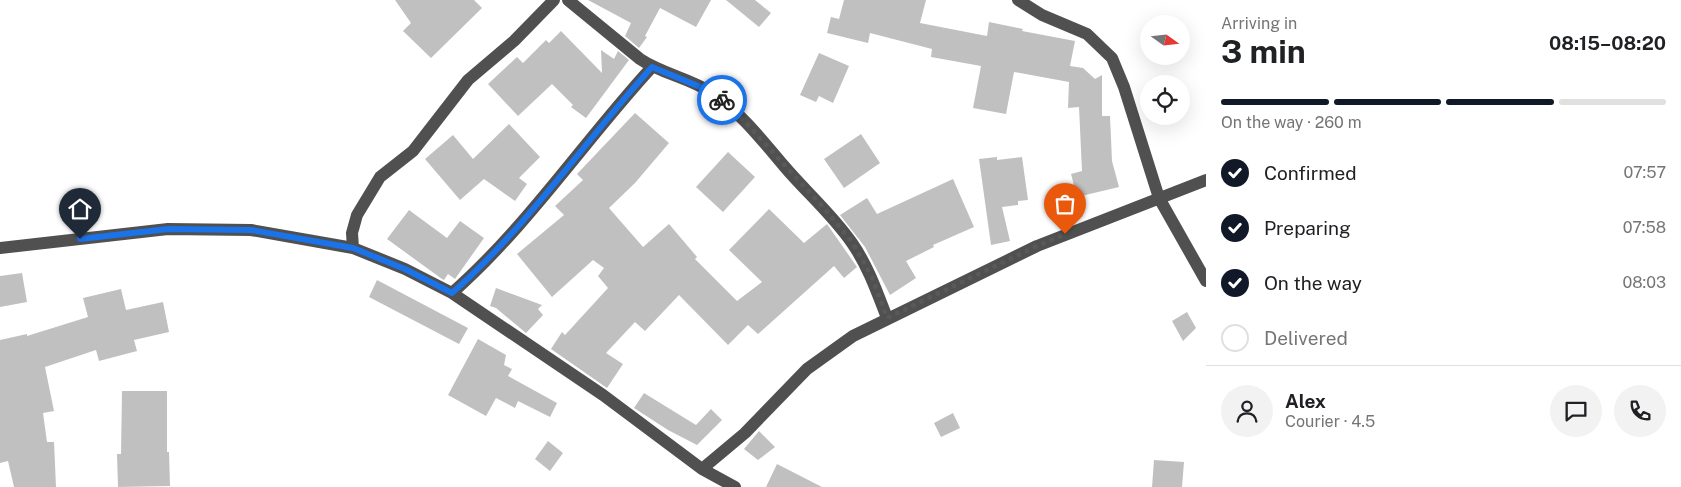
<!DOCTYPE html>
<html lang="en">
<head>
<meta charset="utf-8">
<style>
	:root { --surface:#fff; --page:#f2f2f2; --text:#202124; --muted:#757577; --line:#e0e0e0; --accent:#111827 }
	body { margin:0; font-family:"Public Sans",sans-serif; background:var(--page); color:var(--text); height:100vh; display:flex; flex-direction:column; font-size:19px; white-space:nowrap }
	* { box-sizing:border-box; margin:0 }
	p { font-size:16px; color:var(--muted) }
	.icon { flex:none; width:28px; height:28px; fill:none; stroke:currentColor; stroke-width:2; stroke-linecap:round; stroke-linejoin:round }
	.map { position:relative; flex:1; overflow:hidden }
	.drawer { display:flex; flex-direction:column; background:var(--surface); width:475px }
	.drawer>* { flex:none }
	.needle { width:32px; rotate:105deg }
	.tools { position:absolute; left:1140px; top:15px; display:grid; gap:10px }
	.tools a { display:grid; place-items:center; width:50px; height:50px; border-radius:50%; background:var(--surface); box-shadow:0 5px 20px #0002; font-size:25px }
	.pin { position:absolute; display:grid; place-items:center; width:42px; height:42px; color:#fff; margin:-51px -21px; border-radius:50% 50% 50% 0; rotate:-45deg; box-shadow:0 0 5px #0007 }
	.pin .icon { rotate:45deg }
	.courier { position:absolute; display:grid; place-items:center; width:50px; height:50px; margin:-25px; border:4px solid #1a73e8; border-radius:50%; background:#fff; color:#222; box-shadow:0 1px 6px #0007 }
	.summary em { font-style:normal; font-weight:700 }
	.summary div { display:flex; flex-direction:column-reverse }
	.summary { display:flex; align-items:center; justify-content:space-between; height:85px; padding:0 15px }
	h1 { font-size:32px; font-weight:700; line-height:38px }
	.bar { display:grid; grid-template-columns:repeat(4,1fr); gap:8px 5px; align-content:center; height:60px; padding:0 15px }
	.bar i { height:6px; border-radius:4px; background:var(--line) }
	.bar .current { background:var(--accent) }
	.bar p { grid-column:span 4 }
	.line { display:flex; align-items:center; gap:12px; padding:0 15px; border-top:1px solid var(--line) }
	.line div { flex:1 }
	.round { display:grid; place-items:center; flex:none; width:52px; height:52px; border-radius:26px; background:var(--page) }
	ol { padding:0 15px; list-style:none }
	li { display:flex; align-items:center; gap:15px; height:55px }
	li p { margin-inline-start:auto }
	li .icon { padding:5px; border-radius:50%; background:var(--accent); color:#fff; stroke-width:4 }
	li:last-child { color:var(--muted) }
	li i { width:28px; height:28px; border:2px solid var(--line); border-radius:50% }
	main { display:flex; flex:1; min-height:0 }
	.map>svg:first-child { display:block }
</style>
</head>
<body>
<main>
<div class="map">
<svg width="1206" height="487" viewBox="0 0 1206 487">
	<rect width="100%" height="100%" fill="#fff"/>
	<path fill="#c0c0c0" d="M395 0H474L482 8 431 58 403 31 411 23Z
		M588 0H711L696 27 660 8 645 36 647 37 639 48 625 36 631 23Z
		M726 0H755L771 13 759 27Z
		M844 0H926L920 23 987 36 989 22 1023 29 1022 31 1075 41 1070 66 1083 68 1095 79 1102 75V116H1110L1112 161 1119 187 1077 197 1071 174 1082 171 1079 107 1068 108 1069 82 1014 72 1006 114 973 108 981 66 931 57 932 49 870 33 868 43 827 33 831 17 839 19Z
		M561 31 602 73 601 50 614 59 618 51 629 60 586 118 571 107 573 105 552 84 518 116 488 84 517 57 523 63 546 40 549 43Z
		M819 53 849 66 833 103 819 96 816 102 800 95Z
		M635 113 669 143 635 183 609 208 643 247 669 224 697 257 695 259 737 301 762 282 729 250 769 209 804 243 827 224 857 267 844 278 834 266 758 334 748 325 728 345 679 295 645 331 635 322 606 353 623 364 607 388 551 349 562 332 565 335 608 288 598 276 604 268 593 260 552 297 517 254 564 215 555 206 583 180 577 174Z
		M509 124 540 157 519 178 527 184 515 201 484 179 460 200 425 159 453 135 473 159Z
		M861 134 880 163 844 188 824 159Z
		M728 152 755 177 723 212 696 187Z
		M997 157V160L1022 157 1028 200 1018 201V205L1002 207 1010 241 991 245 979 159Z
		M953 179 974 227 933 245 934 247 906 261 916 278 890 295 865 247 840 215 867 198 877 214Z
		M409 210 447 238 460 221 484 238 455 279 448 274 444 280 442 279 387 239Z
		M22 273 27 302 0 307V276Z
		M377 280 468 328 459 344 369 297Z
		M496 288 542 305 538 309 543 315 526 333 496 308 490 306Z
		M121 289 126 310 163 302 169 332 134 340 137 351 99 361 96 350 45 367 54 411 43 413 47 442H54L56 487H14L8 461 0 463V340L27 334V336L88 317 83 298Z
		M1187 312 1196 328 1183 341 1172 321Z
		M478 339 506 355 504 365 512 369 508 376 557 403 550 417 518 401 515 408 496 398 486 416 448 395Z
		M122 391H167V452H169L170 486 118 487 117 454H121Z
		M644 393 696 425 711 409 722 420 697 445 668 430 634 408Z
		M953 413 960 428 941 437 934 423Z
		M759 431 775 447 758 460 744 449Z
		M548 441 563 453 550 471 535 459Z
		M1154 460 1184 462 1182 487H1152Z
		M777 464 822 487H766Z"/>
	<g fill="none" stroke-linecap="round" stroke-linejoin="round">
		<path stroke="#505050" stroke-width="12" d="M568 0 640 59C662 74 690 78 712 93 740 112 762 140 784 166 806 192 832 214 852 243 868 266 877 292 887 318
			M1018 0 1042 15 1087 34 1112 58 1124 87 1159 198 1206 281
			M0 248 168 229 251 230 353 248 405 269 452 293 603 395 702 469 735 487
			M353 248 352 233 357 215 380 177 413 151 468 80 514 41 554 0
			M452 293C528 226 584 141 652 67
			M702 469 745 433 807 369 853 336 1037 246 1206 180"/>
	</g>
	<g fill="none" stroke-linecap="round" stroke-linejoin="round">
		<path stroke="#595959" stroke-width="5" stroke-dasharray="0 9" d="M722 100 748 125 824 208 852 242 872 277 887 318 1037 246 1065 234"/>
		<path stroke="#1a73e8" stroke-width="6" d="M80 239 168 229 251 230 353 248 405 269 452 293C528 226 584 142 652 67L710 91 722 100"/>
	</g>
</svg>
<div class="tools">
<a><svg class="needle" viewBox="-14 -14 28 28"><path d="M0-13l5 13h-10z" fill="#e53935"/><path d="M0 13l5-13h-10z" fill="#757577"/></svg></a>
<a><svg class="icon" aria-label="locate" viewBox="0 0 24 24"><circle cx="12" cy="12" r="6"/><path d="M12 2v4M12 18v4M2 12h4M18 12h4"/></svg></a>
</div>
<div class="pin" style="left:1065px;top:234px;background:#ea580c"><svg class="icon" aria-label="bag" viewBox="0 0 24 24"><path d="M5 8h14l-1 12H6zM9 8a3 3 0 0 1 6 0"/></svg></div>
<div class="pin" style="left:80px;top:239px;background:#1f2937"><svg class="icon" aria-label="home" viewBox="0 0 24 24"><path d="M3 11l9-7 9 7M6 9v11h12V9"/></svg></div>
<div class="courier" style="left:722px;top:100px"><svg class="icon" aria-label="bike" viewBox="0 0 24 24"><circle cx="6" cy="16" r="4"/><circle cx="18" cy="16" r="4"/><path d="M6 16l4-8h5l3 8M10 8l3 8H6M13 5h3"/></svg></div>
</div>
<section class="drawer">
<div class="summary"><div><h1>3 min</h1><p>Arriving in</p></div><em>08:15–08:20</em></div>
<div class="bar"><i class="current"></i><i class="current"></i><i class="current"></i><i></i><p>On the way · 260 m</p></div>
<ol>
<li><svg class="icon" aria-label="check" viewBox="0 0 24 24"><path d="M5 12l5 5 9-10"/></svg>Confirmed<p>07:57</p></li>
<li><svg class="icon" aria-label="check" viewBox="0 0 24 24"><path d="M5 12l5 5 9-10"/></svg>Preparing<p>07:58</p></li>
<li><svg class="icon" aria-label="check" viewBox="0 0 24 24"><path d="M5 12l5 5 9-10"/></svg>On the way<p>08:03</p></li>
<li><i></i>Delivered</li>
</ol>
<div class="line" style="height:90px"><a class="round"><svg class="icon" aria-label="person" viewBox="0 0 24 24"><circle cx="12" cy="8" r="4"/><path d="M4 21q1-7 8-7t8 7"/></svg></a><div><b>Alex</b><p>Courier · 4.5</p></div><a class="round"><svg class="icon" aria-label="chat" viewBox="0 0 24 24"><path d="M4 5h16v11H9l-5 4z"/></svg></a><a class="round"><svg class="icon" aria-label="phone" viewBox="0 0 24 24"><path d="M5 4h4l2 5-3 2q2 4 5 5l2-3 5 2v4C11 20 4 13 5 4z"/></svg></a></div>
</section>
</main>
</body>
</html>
